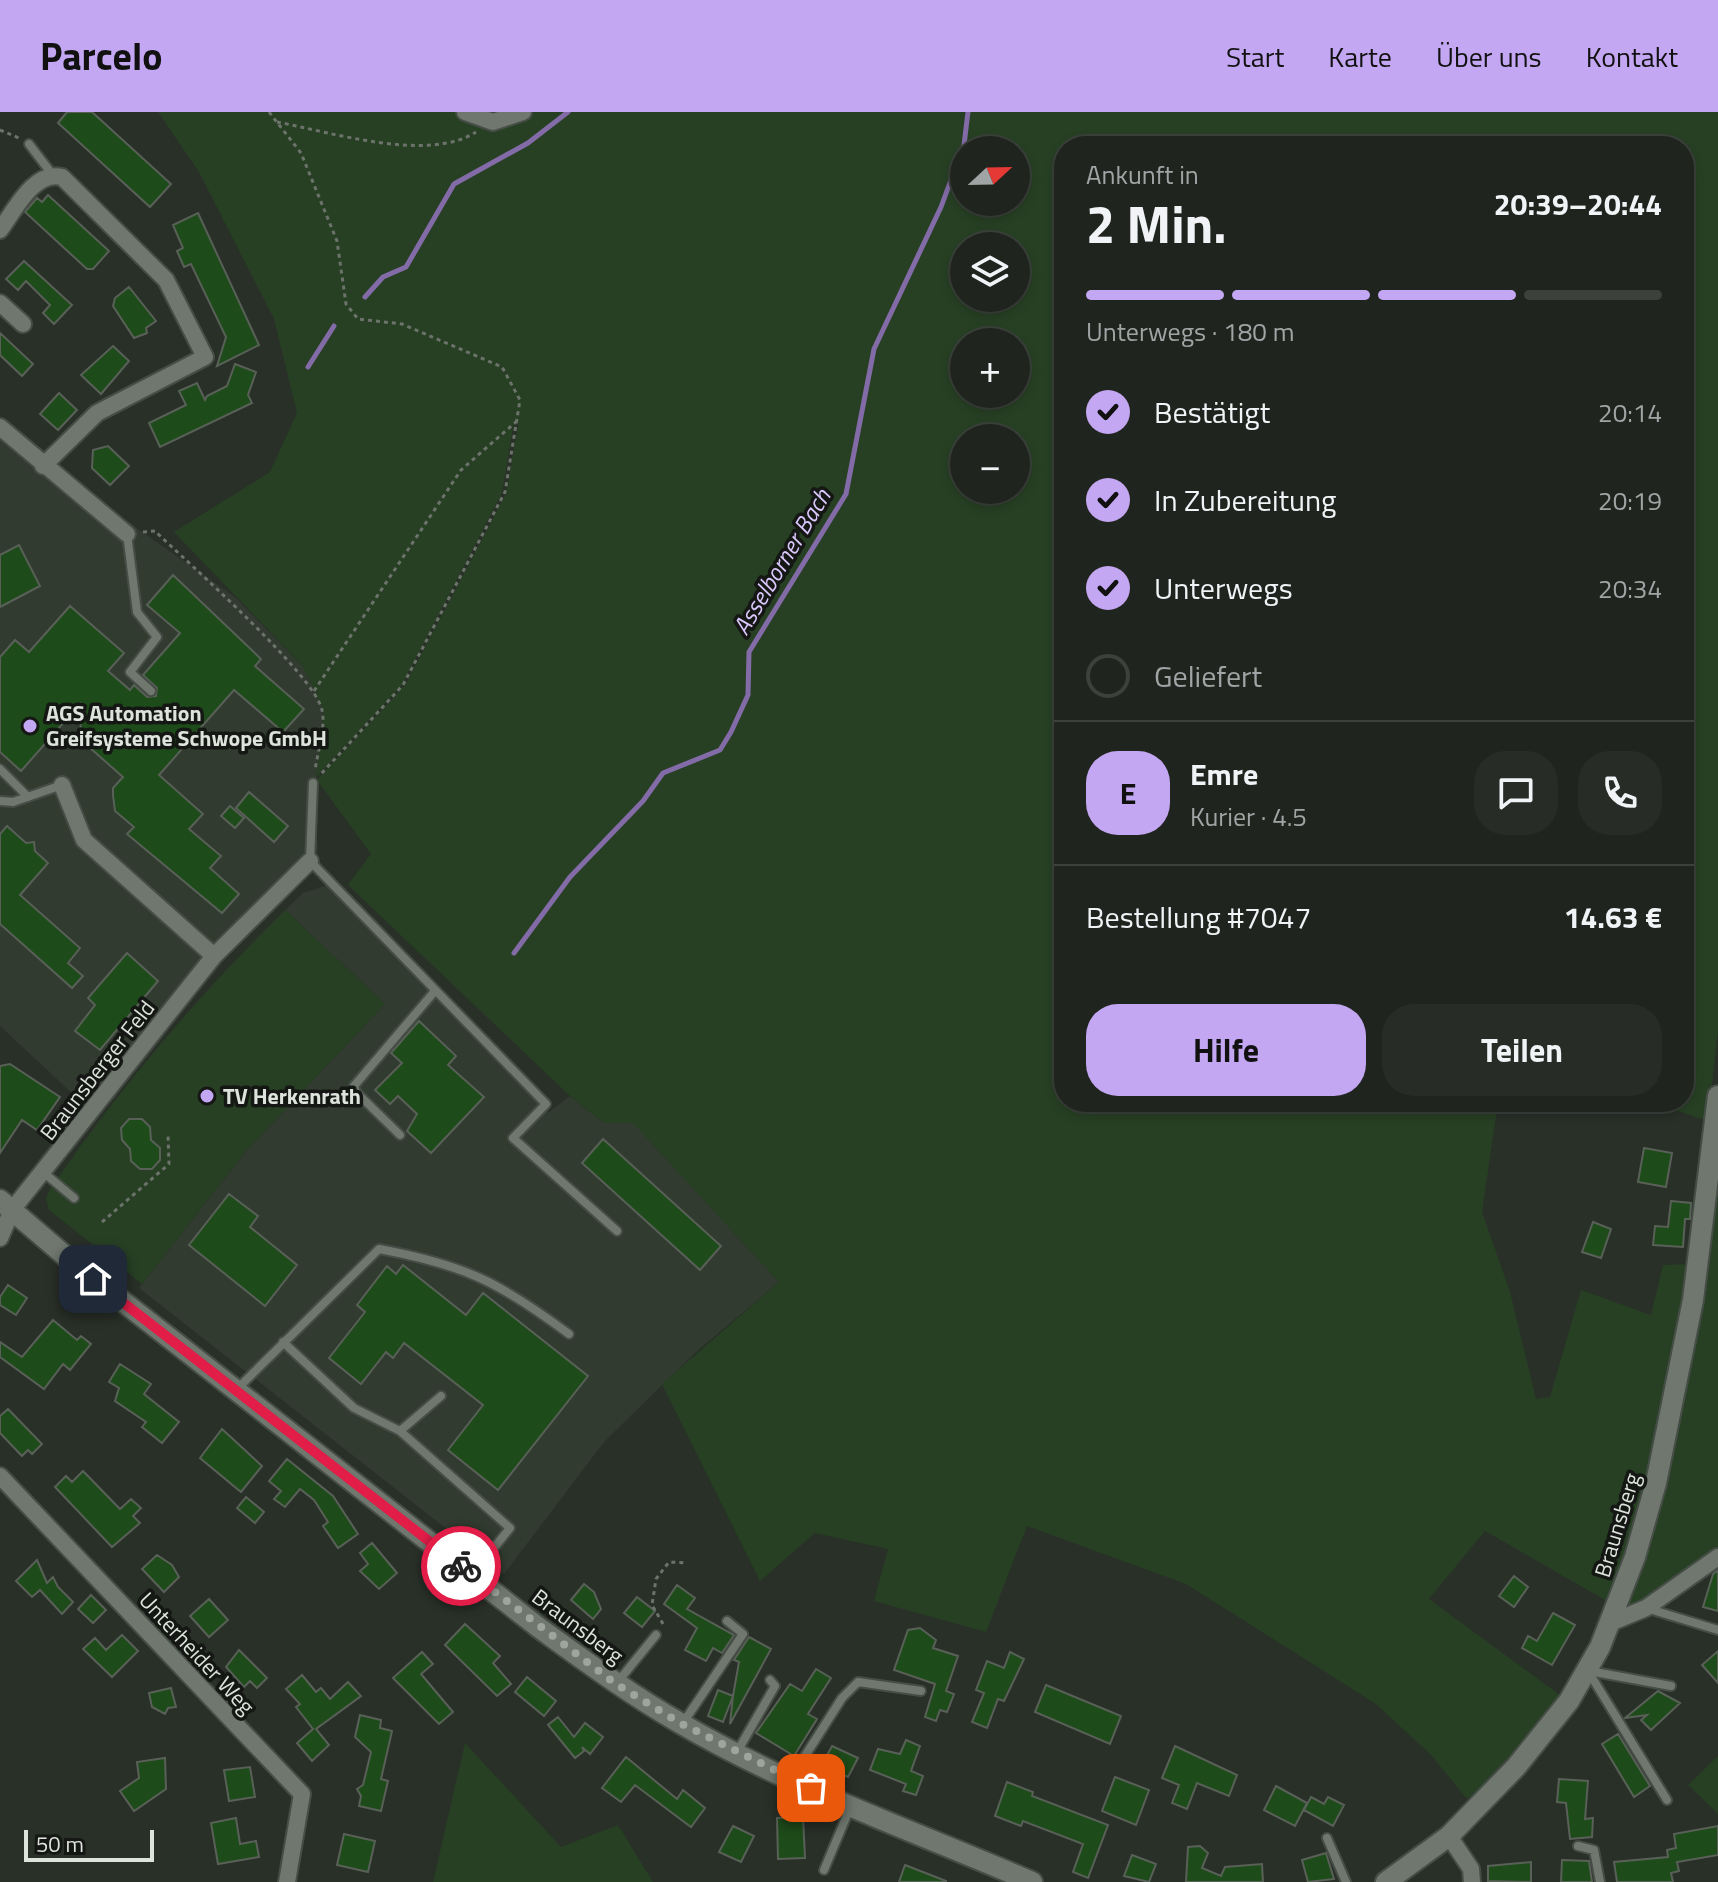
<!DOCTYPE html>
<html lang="de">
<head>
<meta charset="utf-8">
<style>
	:root { --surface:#1f241e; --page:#272c27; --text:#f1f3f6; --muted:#a1a4a4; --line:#3c413c; --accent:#c3a7f2 }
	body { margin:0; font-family:"Titillium Web",sans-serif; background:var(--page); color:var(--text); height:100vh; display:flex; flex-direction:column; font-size:30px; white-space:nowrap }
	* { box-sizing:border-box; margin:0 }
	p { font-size:26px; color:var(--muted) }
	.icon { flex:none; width:44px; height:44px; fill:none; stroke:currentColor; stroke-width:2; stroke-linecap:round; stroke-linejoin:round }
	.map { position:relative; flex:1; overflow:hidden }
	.details { position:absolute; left:1054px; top:24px; width:640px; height:976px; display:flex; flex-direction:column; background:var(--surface); border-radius:32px; box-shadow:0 4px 12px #0003,0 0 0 2px var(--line) }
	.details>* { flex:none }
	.needle { width:52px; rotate:68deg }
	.fabs { position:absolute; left:950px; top:24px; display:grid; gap:16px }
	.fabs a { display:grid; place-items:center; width:80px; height:80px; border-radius:50%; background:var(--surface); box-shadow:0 4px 12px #0003,0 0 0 2px var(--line); font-size:40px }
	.scale { position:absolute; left:24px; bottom:20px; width:130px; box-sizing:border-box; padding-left:8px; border:4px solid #dee3dd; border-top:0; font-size:22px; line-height:28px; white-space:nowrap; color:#dee3dd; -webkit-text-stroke:6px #141713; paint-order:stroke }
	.pin { position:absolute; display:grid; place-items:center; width:68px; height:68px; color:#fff; margin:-34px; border-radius:16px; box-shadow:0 4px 12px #0006 }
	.courier { position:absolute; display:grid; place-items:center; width:80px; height:80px; margin:-40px; border:6px solid #e11d48; border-radius:50%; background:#fff; color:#222; box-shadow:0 2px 10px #0007 }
	.summary em { font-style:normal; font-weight:700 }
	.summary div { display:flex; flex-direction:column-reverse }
	.summary { display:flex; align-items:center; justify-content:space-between; height:136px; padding:0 32px }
	h1 { font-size:52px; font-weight:700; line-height:60px }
	.bar { display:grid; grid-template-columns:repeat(4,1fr); gap:12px 8px; align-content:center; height:96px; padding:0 32px }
	.bar i { height:10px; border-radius:6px; background:var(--line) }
	.bar .active { background:var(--accent) }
	.bar p { grid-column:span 4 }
	.line { display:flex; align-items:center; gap:20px; padding:0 32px; border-top:2px solid var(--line) }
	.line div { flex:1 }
	.round { display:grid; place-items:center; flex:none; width:84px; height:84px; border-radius:32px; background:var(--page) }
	ol { padding:0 32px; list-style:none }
	li { display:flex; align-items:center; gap:24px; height:88px }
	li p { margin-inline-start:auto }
	li .icon { padding:8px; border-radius:50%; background:var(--accent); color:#111; stroke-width:4 }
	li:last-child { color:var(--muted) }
	li i { width:44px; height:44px; border:4px solid var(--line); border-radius:50% }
	.cta { display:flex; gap:16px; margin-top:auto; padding:16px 32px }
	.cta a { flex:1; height:92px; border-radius:32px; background:var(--accent); color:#111; font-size:32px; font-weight:700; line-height:92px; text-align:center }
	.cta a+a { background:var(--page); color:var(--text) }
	header { display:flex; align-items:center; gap:48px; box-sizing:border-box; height:112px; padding:0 40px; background:var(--accent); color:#111 }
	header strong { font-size:38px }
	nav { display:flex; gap:44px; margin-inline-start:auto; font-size:28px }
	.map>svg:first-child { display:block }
</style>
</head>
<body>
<header>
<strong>Parcelo</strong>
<nav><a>Start</a><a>Karte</a><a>Über uns</a><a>Kontakt</a></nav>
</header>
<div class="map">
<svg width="1718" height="1770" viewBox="0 0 1718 1770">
	<rect width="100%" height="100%" fill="#293028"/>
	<path fill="#313b2f" d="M0 320 235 485 303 554 324 598 316 666 312 672 318 737 298 755 90 998 0 914Z
		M328 773 549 1000 570 984 604 1011 633 1010 779 1170 696 1240 604 1330 504 1462 139 1176 246 1039 385 892 285 798 303 781Z"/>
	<path fill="#274024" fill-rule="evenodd" d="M158 0H462L513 10 532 0H1718V918L1708 1009 1651 990H1684V34H1064V990H1498L1482 1100 1510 1180 1536 1287 1550 1285 1581 1178 1651 1203 1663 1153 1692 1152 1661 1308 1612 1492 1485 1419 1429 1487 1564 1586 1506 1653 1467 1687 1431 1643 1376 1592 1186 1472 1027 1414 986 1520 874 1489 888 1437 815 1421 760 1469 662 1272 779 1170 633 1011H604L570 984 348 773 371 742 317 668 405 573 506 382 518 313 514 311 502 381 402 573 316 666 324 598 303 554 174 420 270 360 297 301 274 207 199 60ZM964 38H1016V90H964ZM964 134H1016V186H964ZM964 230H1016V282H964ZM964 326H1016V378H964Z
		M285 798 385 892 246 1039 142 1172 49 1098 46 1087 50 1077C120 976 197 884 285 798Z
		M1718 1063V1439L1634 1495 1628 1493 1643 1448Z
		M465 1631 561 1735 618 1713 653 1770H433Z
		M1718 1644V1702L1688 1673Z"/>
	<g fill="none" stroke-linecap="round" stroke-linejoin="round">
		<path stroke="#826ba6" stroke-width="5" d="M365 185 383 165 406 155 454 72 528 31 568 0
			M308 255 334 214
			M514 841 570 765 643 689 663 661 720 638 731 620 748 583 749 540 846 382 874 237 941 95 964 33 968 0"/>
	</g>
	<path fill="#1e4b1a" stroke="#586057" stroke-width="2" d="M67 0H92L171 72 150 95 58 11Z
		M48 83 109 139 93 157H87L25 100 37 86 42 90Z
		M198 101 259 233 217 254 226 225 191 152 184 155 177 139 183 136 173 113Z
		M24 149 72 193 54 212 43 201 50 193 26 169 18 178 6 167Z
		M129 175 156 209 146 216 147 221 134 226 113 194 115 186Z
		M0 221 33 252 22 264 0 243Z
		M113 234 129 249 101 282 81 263Z
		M235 252 256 260 248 283 252 291 160 335 149 311 186 293 179 279 197 271 205 288 207 284 227 274Z
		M59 281 77 298 58 318 40 302Z
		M108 334 129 354 110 373 92 356 93 338Z
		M19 433 40 474 0 495V443Z
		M173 463 261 547 255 554 304 597 283 620 234 578 159 663 203 702 189 717 221 744 210 756 239 782 222 801 127 722 134 715 115 699 113 683V676L123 665 81 628 80 592 21 659 0 640V545L15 528 29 540 70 494 124 541 108 559 130 578 134 573 147 585 156 584 157 576 143 563 180 521 147 493Z
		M249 680 288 714 274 730 236 696Z
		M230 694 244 706 235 716 221 704Z
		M7 714 26 731 34 730 35 739 48 751 20 783 80 836 68 851 83 864 72 876 0 812V722Z
		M127 841 158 869 100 938 75 919 95 893 88 886Z
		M419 909 456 944 448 953 484 985 431 1041 407 1019 417 1002 398 984 390 992 375 978 402 951 391 941Z
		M10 952 60 985 37 1018 22 1008 0 1041V954Z
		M129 1007H142L150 1015 151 1028 160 1036V1048L152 1057H140L131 1049 130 1037 122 1028 121 1016Z
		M603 1027 721 1134 700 1158 582 1051Z
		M1644 1036 1672 1041 1666 1075 1638 1070Z
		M229 1082 258 1104 250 1115 297 1153 265 1194 189 1133Z
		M1671 1089 1691 1091 1690 1107H1685L1683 1135 1653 1133 1655 1114 1668 1115Z
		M1593 1110 1611 1117 1601 1146 1582 1140Z
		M403 1153 466 1203 483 1181 588 1264 498 1378 448 1338 483 1293 404 1231 393 1246 386 1240 361 1272 329 1246 365 1200 357 1193 387 1154 396 1162Z
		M8 1173 27 1186 16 1203 0 1193V1185Z
		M53 1208 77 1228 81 1224 91 1232 70 1258 63 1252 44 1277 0 1245V1230L22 1245Z
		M120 1252 151 1272 144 1282 179 1310 162 1331 142 1315 146 1310 115 1289 119 1276 109 1270Z
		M8 1297 42 1332 32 1342 28 1338 22 1344 0 1321V1304Z
		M222 1317 262 1354 241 1380 200 1346Z
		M287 1347 333 1384 358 1422 338 1436 323 1414 328 1410 314 1388 300 1377 285 1395 274 1387 281 1379 269 1369Z
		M83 1359 120 1397 131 1387 141 1396 133 1404 140 1411 112 1435 55 1375 66 1364 72 1370Z
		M246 1385 264 1400 255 1411 237 1396Z
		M372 1431 397 1461 379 1477 360 1459 368 1452 360 1441Z
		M157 1443 172 1453 179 1465 164 1480 142 1457Z
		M37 1448 47 1471 53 1465 58 1475 73 1490 62 1502 40 1478 32 1485 16 1469Z
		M1718 1458V1499L1703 1495 1713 1462Z
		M1514 1464 1528 1475 1514 1495 1499 1484Z
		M584 1472 594 1480 601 1497 593 1507 571 1488Z
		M677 1473 695 1486 687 1497 734 1523 722 1541 713 1536 706 1549 685 1538 697 1516 664 1492Z
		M91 1483 106 1498 93 1511 78 1497Z
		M637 1485 655 1499 642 1515 624 1501Z
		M209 1487 228 1508 209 1525 190 1504Z
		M1553 1501 1575 1513 1552 1553 1522 1536 1528 1524 1537 1529Z
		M465 1512 500 1544 493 1551 511 1572 497 1584 445 1533Z
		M920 1516 936 1528 933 1536 958 1544 946 1579 954 1582 947 1600 940 1598 936 1609 925 1605 935 1572 894 1558 908 1518Z
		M122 1523 138 1539 112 1565 83 1537 95 1526 106 1538Z
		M749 1525 771 1537 730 1612 733 1584 723 1610 708 1604 718 1578 733 1584 739 1550 734 1548Z
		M239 1538 267 1566 257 1576 250 1569 244 1575 226 1555Z
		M1718 1539V1571L1702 1553Z
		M422 1540 433 1552 421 1562 453 1600 439 1612 393 1566Z
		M1010 1540 1024 1547 1004 1589 998 1587 987 1616 972 1610 984 1581 976 1578 987 1549 1004 1556Z
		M816 1557 831 1566 808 1602 817 1607 794 1644 756 1621 790 1572 802 1579Z
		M302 1563 316 1580 321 1576 330 1587 348 1570 361 1584 316 1617 329 1633 312 1649 297 1631 313 1617 296 1595 300 1592 286 1577Z
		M527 1565 556 1589 544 1604 515 1580Z
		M1046 1573 1121 1604 1110 1632 1035 1600Z
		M171 1576 176 1595 168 1596 165 1602 152 1595 149 1581Z
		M1658 1579 1680 1591 1651 1618 1641 1608 1647 1603 1625 1606Z
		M360 1603 381 1608 380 1616 392 1619 381 1667 388 1669 381 1699 359 1694 361 1684 357 1677 363 1673 371 1640 355 1625Z
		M558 1605 574 1625 585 1611 603 1625 590 1642 582 1635 584 1639 575 1646 548 1613Z
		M1618 1622 1650 1674 1634 1685 1602 1632Z
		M906 1628 920 1634 911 1659 923 1664 916 1683 903 1679 906 1672 870 1658 878 1637 900 1642Z
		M832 1634 858 1646 848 1665 822 1653Z
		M1175 1634 1237 1663 1229 1684 1197 1671 1187 1697 1172 1691 1179 1673 1162 1666Z
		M626 1645 677 1687 683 1678 705 1696 691 1715 635 1673 621 1690 602 1676Z
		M165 1646 166 1677 134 1699 120 1679 139 1666 137 1650Z
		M250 1655 255 1685 229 1689 224 1658Z
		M1115 1665 1149 1678 1136 1713 1102 1699Z
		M1559 1667 1588 1669 1585 1707 1593 1706 1592 1725 1570 1727 1566 1691 1557 1690Z
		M1007 1670 1033 1680 1032 1684 1108 1713 1088 1766 1073 1760 1083 1732 1023 1709 1021 1714 995 1704Z
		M1276 1674 1307 1691 1295 1714 1264 1698Z
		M1311 1685 1324 1692 1328 1685 1344 1693 1333 1714 1304 1698Z
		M803 1705 805 1746 778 1747 777 1706Z
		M236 1706 240 1732 256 1729 259 1745 218 1752 211 1711Z
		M733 1714 754 1724 741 1750 719 1740Z
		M1718 1714V1743L1677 1750 1679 1759 1671 1761 1673 1770H1617L1614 1750 1668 1745 1667 1738 1676 1736 1674 1722Z
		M344 1722 375 1729 368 1760 337 1753Z
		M1200 1734 1208 1741 1202 1756 1221 1764 1225 1755 1262 1752 1263 1770H1186L1188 1735Z
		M1326 1741 1334 1767 1308 1770 1302 1748Z
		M1132 1743 1156 1752 1149 1770 1124 1764Z
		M1562 1748 1589 1749 1592 1770H1561Z
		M1531 1750V1770L1488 1769V1754Z
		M905 1753 946 1769V1770H899Z"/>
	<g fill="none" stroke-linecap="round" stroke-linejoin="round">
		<g stroke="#464d46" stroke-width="12">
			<path id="lane" d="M29 32 52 62
				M127 422 137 500 157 525 130 560 151 579
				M0 657 28 685
				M313 671 310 749 546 992 513 1026 617 1119
				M0 689 13 690 62 673
				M400 1023 356 980 354 974 434 880
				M43 1060 74 1086
				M283 1230 354 1296 400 1319 441 1284
				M237 1277 379 1137C465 1153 499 1170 569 1222
				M400 1319 510 1416 472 1463
				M1646 1496 1718 1518
				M1588 1559 1667 1688
				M1589 1559 1671 1574
				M616 1572 656 1523
				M683 1611 743 1522 727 1509
				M737 1640 775 1574 770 1568
				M791 1666 842 1586 858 1570 921 1579
				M1327 1726 1346 1770
				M1578 1734 1594 1738 1600 1770
				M824 1758 850 1696"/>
		</g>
		<g stroke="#464d46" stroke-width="20">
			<path id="street" d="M465 0 493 10 523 0
				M0 118C15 98 34 58 62 65L166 168 205 245 97 301 43 354
				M0 191 23 212
				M0 315 127 422
				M62 673 84 728 214 844
				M0 1126 12 1098 214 844 310 749
				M0 1364 302 1682 287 1770
				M1610 1511 1646 1496 1718 1445
				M1449 1724 1471 1757 1472 1770"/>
		</g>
		<g stroke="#464d46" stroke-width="24">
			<path id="secondary" d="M0 1088 70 1148 538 1515C585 1549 631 1583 680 1611 791 1676 914 1719 1032 1770
				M1386 1770 1449 1724 1516 1655 1569 1589 1600 1535 1635 1445 1656 1371 1693 1188 1718 984"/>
		</g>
		<path stroke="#6c736b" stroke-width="3" stroke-dasharray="4 4" stroke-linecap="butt" d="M269 0 301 41 337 129 346 192 358 207 402 212 502 255 520 288 505 380 403 573 321 662
			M277 10C330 20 428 51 476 20
			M0 18 19 26
			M143 420 155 419C188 451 314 562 322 598 326 615 317 642 315 659
			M314 579 461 358 517 309
			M102 1110 169 1052 168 1022
			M663 1512 652 1493 656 1467 669 1450 687 1451"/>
		<use href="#lane" stroke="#6f776e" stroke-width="8"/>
		<use href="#street" stroke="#6f776e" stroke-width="16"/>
		<use href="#secondary" stroke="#6f776e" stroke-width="20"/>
	</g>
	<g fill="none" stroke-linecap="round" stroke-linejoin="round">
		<path stroke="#9fa49e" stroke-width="8" stroke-dasharray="0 14.4" d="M461 1454 616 1572 682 1612 811 1676"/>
		<path stroke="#e11d48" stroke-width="10" d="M93 1167 461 1454"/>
	</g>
	<g fill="#c3a7f2" stroke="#141713" stroke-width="3">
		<circle cx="30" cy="614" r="8"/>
		<circle cx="207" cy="984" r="8"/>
	</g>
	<g text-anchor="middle" stroke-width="7" stroke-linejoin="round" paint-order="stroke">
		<g font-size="22" font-weight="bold" fill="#dee3dd" stroke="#141713" text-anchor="start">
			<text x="46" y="609">AGS Automation<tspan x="46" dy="25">Greifsysteme Schwope GmbH</tspan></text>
			<text x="223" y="992">TV Herkenrath</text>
		</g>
		<g font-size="22" fill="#dee3dd" stroke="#141713">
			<text transform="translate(97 958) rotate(-52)" y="8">Braunsberger Feld</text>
			<text transform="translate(1617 1413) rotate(-73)" y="8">Braunsberg</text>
			<text transform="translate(578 1514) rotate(37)" y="8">Braunsberg</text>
			<text transform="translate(197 1541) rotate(47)" y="8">Unterheider Weg</text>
		</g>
		<g font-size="24" font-style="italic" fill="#dbc8fc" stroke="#141713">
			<text transform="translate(782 450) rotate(-59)" y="8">Asselborner Bach</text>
		</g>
	</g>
</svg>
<div class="fabs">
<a><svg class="needle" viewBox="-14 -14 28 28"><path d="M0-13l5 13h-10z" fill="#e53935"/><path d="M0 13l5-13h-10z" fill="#a1a4a4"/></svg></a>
<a><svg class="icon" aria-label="layers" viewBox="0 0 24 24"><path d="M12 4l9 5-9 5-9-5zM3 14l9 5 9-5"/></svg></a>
<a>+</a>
<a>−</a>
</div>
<div class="scale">50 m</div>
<div class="pin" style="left:811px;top:1676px;background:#ea580c"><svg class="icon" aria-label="bag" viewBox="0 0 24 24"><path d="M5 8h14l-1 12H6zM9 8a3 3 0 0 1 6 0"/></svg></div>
<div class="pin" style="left:93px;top:1167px;background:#1f2937"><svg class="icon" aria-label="home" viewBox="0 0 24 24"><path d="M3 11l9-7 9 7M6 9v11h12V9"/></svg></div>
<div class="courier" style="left:461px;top:1454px"><svg class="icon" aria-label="bike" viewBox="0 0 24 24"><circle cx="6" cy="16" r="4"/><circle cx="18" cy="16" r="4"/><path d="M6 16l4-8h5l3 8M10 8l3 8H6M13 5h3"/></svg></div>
<section class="details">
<div class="summary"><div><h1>2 Min.</h1><p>Ankunft in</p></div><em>20:39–20:44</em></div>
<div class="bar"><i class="active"></i><i class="active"></i><i class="active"></i><i></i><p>Unterwegs · 180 m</p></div>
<ol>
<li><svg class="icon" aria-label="check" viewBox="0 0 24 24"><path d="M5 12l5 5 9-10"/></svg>Bestätigt<p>20:14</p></li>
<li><svg class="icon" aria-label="check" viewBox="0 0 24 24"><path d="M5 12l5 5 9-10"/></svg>In Zubereitung<p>20:19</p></li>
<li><svg class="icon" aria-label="check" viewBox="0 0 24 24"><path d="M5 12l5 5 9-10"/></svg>Unterwegs<p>20:34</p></li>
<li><i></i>Geliefert</li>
</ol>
<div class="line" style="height:144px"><b class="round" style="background:var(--accent);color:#111">E</b><div><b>Emre</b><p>Kurier · 4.5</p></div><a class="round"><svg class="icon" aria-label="chat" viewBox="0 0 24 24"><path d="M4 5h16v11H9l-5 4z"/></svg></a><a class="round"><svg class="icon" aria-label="phone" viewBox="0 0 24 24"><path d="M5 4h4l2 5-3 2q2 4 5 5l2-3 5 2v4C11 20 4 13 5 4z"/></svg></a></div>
<div class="line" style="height:104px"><div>Bestellung #7047</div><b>14.63 €</b></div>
<div class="cta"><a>Hilfe</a><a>Teilen</a></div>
</section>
</div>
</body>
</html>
